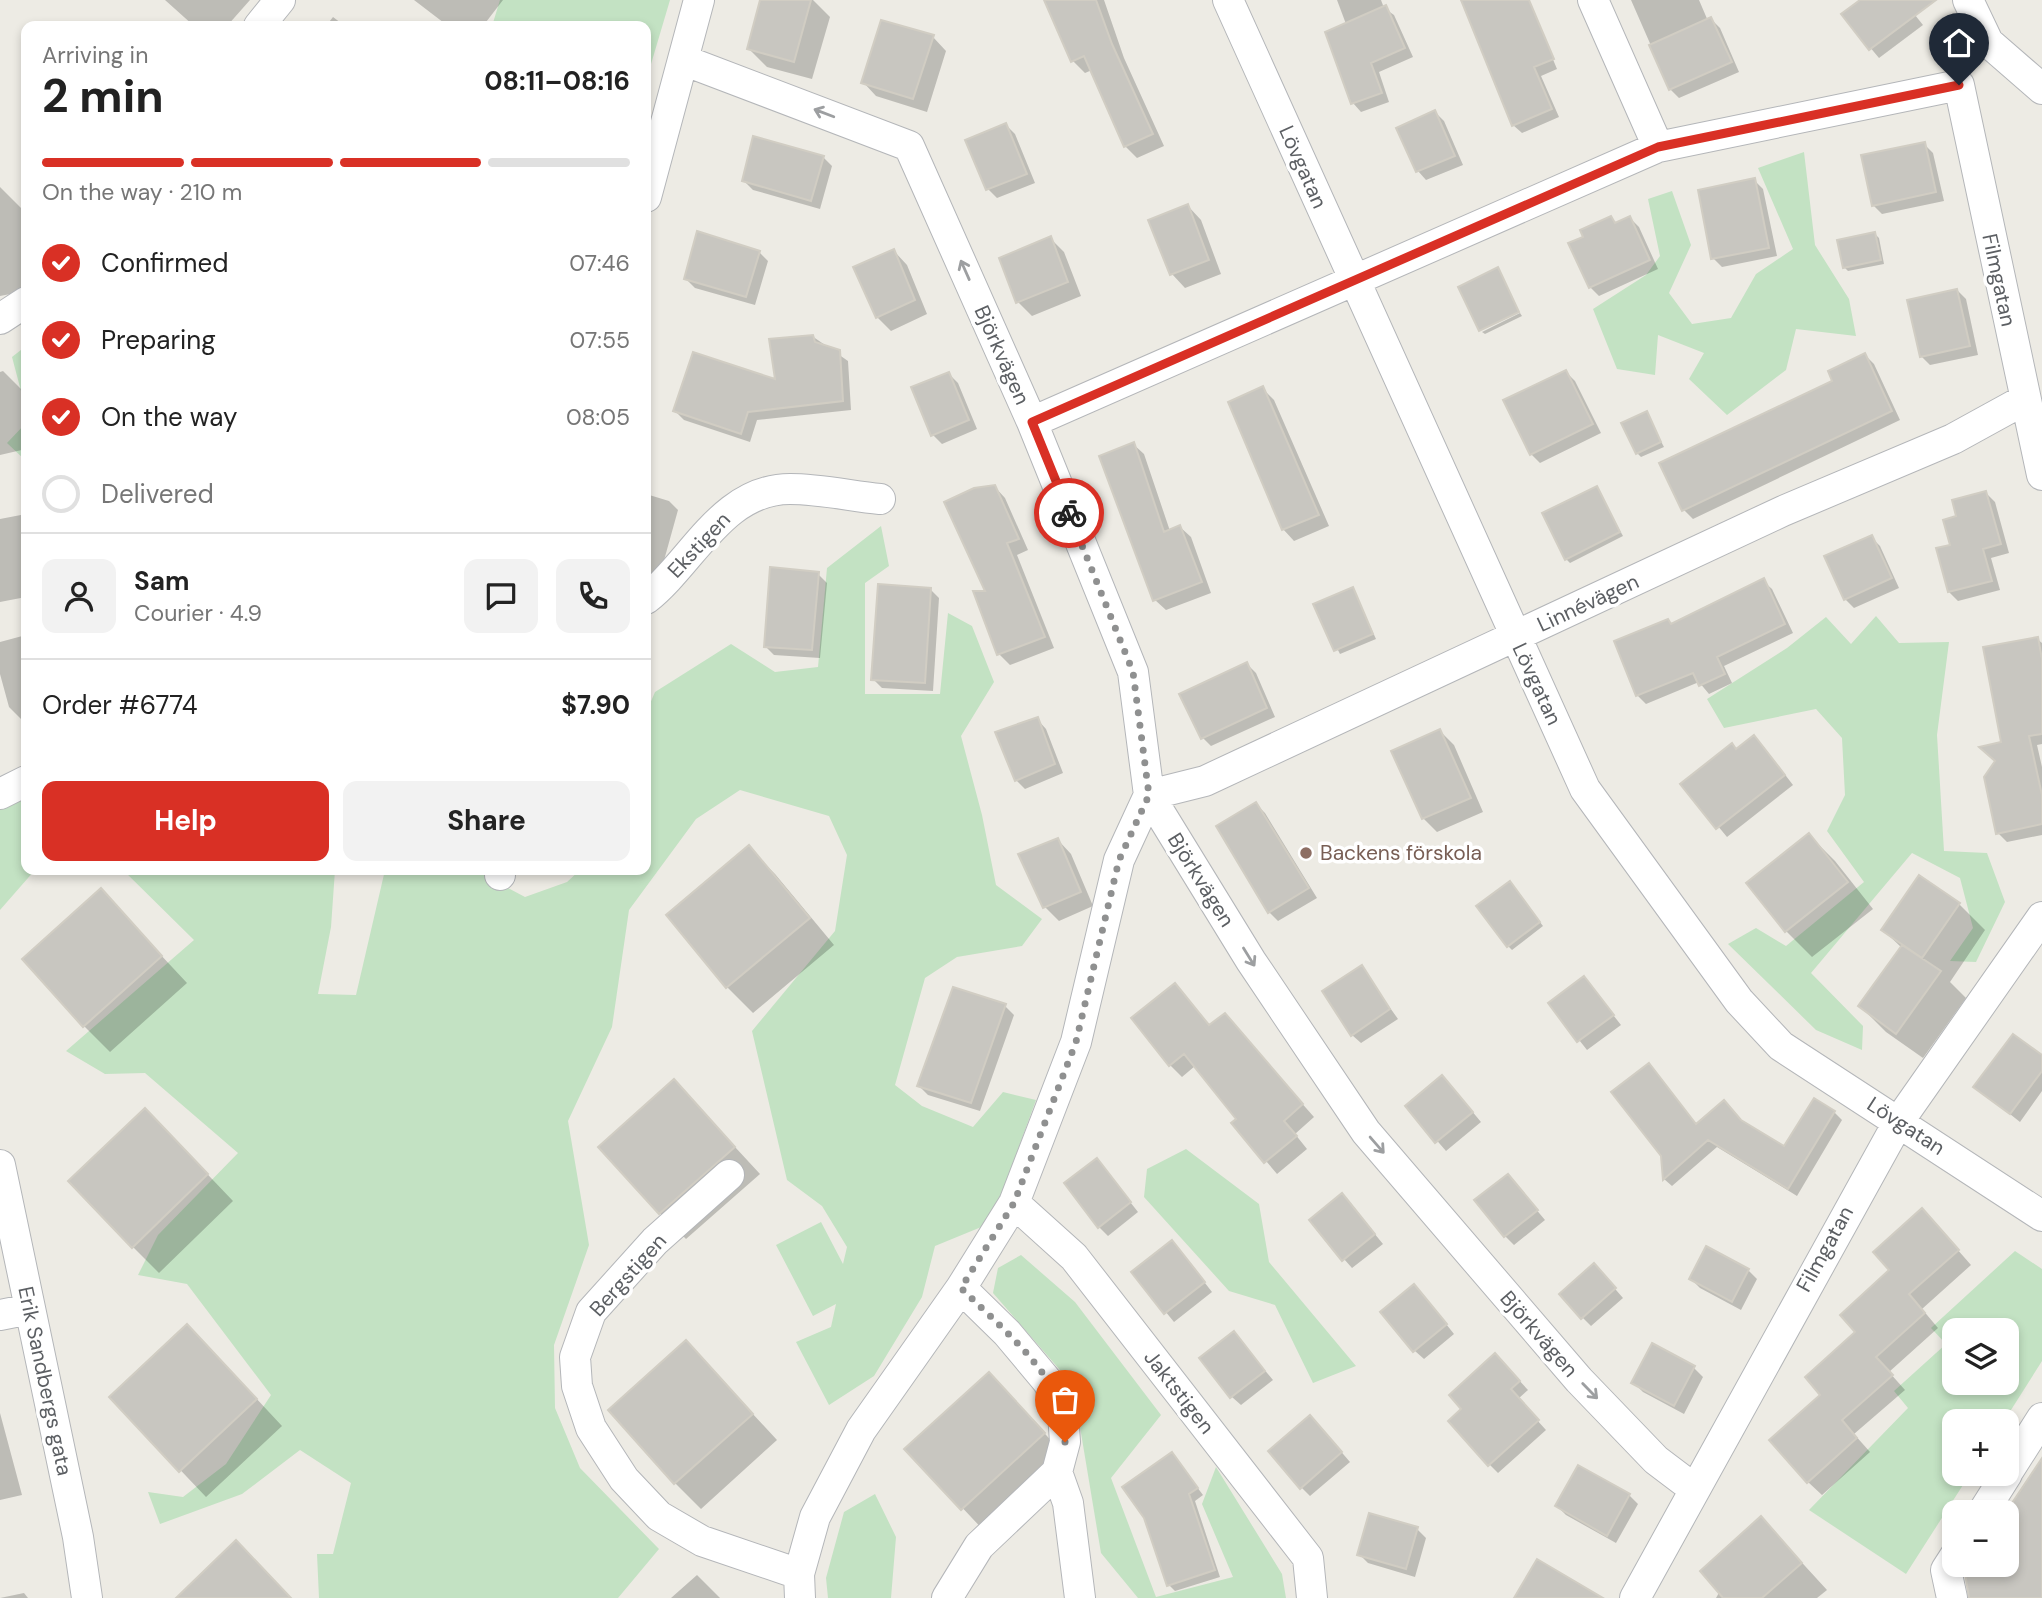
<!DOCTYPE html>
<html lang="en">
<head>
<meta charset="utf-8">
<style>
	:root { --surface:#fff; --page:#f2f2f2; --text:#222; --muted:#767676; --line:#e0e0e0; --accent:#d93025 }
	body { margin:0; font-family:"DM Sans",sans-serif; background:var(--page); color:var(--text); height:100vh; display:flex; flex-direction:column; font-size:26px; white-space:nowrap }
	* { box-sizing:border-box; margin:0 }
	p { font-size:23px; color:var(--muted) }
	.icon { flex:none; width:38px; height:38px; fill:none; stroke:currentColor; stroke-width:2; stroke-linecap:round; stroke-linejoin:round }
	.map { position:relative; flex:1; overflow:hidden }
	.details { position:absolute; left:21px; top:21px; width:630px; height:854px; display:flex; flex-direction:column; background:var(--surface); border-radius:14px; box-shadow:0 4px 10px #0003 }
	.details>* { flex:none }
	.tools { position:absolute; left:1942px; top:1318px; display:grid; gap:14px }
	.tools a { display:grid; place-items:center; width:77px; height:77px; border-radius:14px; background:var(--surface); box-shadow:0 4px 10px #0003; font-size:35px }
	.pin { position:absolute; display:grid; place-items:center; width:60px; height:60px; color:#fff; margin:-72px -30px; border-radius:50% 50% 50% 0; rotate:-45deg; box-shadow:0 0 7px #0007 }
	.pin .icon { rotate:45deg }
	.courier { position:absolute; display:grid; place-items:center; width:70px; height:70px; margin:-35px; border:5px solid #d93025; border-radius:50%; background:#fff; color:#222; box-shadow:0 2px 9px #0007 }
	.head em { font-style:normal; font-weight:700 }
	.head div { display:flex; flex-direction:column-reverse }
	.head { display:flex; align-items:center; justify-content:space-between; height:119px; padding:0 21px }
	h1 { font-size:46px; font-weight:700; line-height:52px }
	.bar { display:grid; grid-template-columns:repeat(4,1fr); gap:10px 7px; align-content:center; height:84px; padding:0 21px }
	.bar i { height:9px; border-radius:5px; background:var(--line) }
	.bar .current { background:var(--accent) }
	.bar p { grid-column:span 4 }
	.line { display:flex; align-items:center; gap:18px; padding:0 21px; border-top:2px solid var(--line) }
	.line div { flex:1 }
	.round { display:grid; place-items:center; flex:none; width:74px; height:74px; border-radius:14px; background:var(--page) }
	ol { padding:0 21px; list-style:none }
	li { display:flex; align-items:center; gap:21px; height:77px }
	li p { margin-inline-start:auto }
	li .icon { padding:7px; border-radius:50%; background:var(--accent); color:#fff; stroke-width:4 }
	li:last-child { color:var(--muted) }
	li i { width:38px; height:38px; border:4px solid var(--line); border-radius:50% }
	.button { display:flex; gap:14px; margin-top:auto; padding:14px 21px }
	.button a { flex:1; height:80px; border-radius:14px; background:var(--accent); color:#fff; font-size:28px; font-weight:700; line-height:80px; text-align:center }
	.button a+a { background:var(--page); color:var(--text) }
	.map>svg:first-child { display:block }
</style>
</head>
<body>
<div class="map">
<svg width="2042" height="1598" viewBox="0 0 2042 1598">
	<rect width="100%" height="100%" fill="#edebe4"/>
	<path fill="#c3e2c3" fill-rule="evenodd" d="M500 0H670L646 81V26H492Z
		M1804 152 1815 245 1849 299 1856 336 1796 329 1786 370 1727 415 1689 379 1704 353 1658 335 1655 375 1617 369 1593 309 1646 275 1660 256 1648 199 1672 191 1691 245 1669 293 1692 324 1731 318 1756 274 1793 249 1758 168Z
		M26 346V410L12 357Z
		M26 423V461L7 443Z
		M881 526 889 566 865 583V694H940L948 613 972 626 994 682 961 736 982 815 996 885 1042 919 1022 946 957 957 925 978 895 1085 922 1106 973 1127 1003 1092 1036 1100 991 1223 935 1246 922 1297 874 1376 829 1405 796 1342 831 1327 836 1304 813 1316 776 1245 821 1222 843 1264 847 1247 822 1206 787 1180 752 1031 835 931 847 855 829 816 740 790 696 819 629 910 612 1027 568 1121 589 1245 554 1345 555 1408 580 1468 659 1549 618 1598H319L317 1554H333L351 1483 300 1450 242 1494 160 1524 148 1492 183 1497 226 1464 271 1395 187 1284 138 1275 158 1235 238 1153 145 1073 105 1074 66 1051 194 940 123 870H335L331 927 318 994 356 995 385 870H479L480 873 525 897 567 882 580 870H646V713L655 692 731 644 775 672 818 667 827 568Z
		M1876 616 1899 643 1949 642 1937 735 1944 851 1987 853 2005 902 1976 962 1950 961 1973 928 1960 878 1912 853 1811 973 1863 1026 1862 1050 1816 1030 1728 944 1756 928 1786 946 1864 882 1827 831 1845 795 1842 738 1816 709 1724 728 1707 699 1787 648 1826 617 1851 644Z
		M26 787V870H35L0 910V797Z
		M1186 1149 1259 1204 1269 1262 1356 1366 1313 1383 1275 1305 1229 1291 1144 1197 1147 1169Z
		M2015 1251 2042 1269V1361L2004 1421H1955V1474H1970L1906 1574 1809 1510 1908 1408 1894 1391 1946 1344 1931 1328ZM1955 1330H2007V1382H1955Z
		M1021 1255 1075 1302 1161 1415 1111 1478 1156 1597 1233 1577 1202 1504 1216 1467 1282 1574 1286 1598H1138L1101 1553 1073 1385 993 1293 998 1268Z
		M875 1494 896 1537 891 1598H828L826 1578 844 1512Z"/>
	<path fill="#0003" d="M165 0H250L227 26H194Z
		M414 0H503L483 26H448Z
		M761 0H813L830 17 812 79 767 67 749 49Z
		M1046 0H1104L1124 58 1164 146 1137 158 1125 146 1092 70 1085 73 1073 61Z
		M1337 0H1381L1384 8 1394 15 1413 57 1379 72 1389 102 1361 112 1353 103 1346 24Z
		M1462 0H1528L1557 69 1541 76 1559 117 1522 133 1513 125Z
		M1631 0H1699L1708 21 1711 19 1720 28 1739 72 1679 98 1670 89Z
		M1862 0H1903L1923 25 1879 58 1843 15Z
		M333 17 345 26H326Z
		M933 37 946 51 927 112 876 96 863 82Z
		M1435 112 1444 121 1463 165 1426 180 1418 171 1398 128Z
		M1006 125 1015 134 1035 183 997 198 988 189Z
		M1924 144 1933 153 1944 201 1882 214 1873 205Z
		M823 157 832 166 820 209 753 190 744 181Z
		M1754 180 1763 189 1777 256 1722 267 1713 258Z
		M0 187 22 209 26 227V291L0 296Z
		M1188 206 1201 220 1221 274 1185 288 1172 274Z
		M1611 218 1617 224 1630 218 1639 227 1658 269 1599 296 1590 287 1585 238Z
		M1874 233 1879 238 1884 264 1848 271 1844 267Z
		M1050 238 1064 252 1081 296 1032 316 1018 302Z
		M894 251 907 265 927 314 891 331 877 317 856 268Z
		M759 252 768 261 755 305 695 288 686 279Z
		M1957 290 1966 299 1978 355 1930 365 1921 356Z
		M1520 313 1522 316 1485 334 1482 332Z
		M812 336 848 361 851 410 757 420 750 442 684 420 675 411 777 382Z
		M1865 355 1874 364 1900 420 1693 519 1684 510Z
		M3 371 26 394V449L0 455V372Z
		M1566 372 1575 381 1601 433 1540 463 1531 454Z
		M949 374 958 383 977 429 942 444 933 435Z
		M1262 388 1274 400 1329 526 1294 541 1283 529Z
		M1646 413 1664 447 1641 457 1637 453Z
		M1133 444 1144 454 1170 531 1180 527 1191 537 1211 593 1166 610 1155 600Z
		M994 486 1005 498 1028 550 1017 555 1054 648 1010 665 999 654 987 593Z
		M1596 488 1623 536 1570 563 1566 559Z
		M1986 493 1995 502 2009 553 1991 558 2000 590 1958 601 1949 592 1952 546 1958 517Z
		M646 494 669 501 678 510 658 582 646 583Z
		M26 514V597L0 602V519Z
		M1871 537 1880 546 1899 588 1854 608 1845 599Z
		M818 574 827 583 820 658 774 655 765 646Z
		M1763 581 1772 589 1793 633 1724 666 1732 683 1709 694 1699 682 1646 704 1637 695 1668 621 1672 625Z
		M930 589 939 598 933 691 882 688 873 679Z
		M1353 589 1376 639 1340 654 1315 605Z
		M26 635V724L9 707 0 674V642Z
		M2037 639 2042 643V744L2037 745 2042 767V835L2007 842 1998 833 1997 761Z
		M1247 664 1256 673 1275 717 1211 746 1202 737Z
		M1037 719 1046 729 1063 773 1025 789 1016 780Z
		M1440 731 1454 745 1483 812 1437 832 1423 818Z
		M1763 746 1793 785 1727 837 1683 784 1737 750Z
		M1256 804 1265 813 1317 898 1278 921 1269 912Z
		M1809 835 1835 861 1873 909 1812 957 1786 931Z
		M1058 840 1071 854 1093 906 1059 921 1045 907Z
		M749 848 775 874 834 945 753 1013 727 987Z
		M1513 887 1543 926 1512 950 1508 946Z
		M101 891 187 983 110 1052 84 1026Z
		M1959 904 1985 930 1950 982 1966 998 1923 1058 1886 1032 1860 1006 1902 948 1883 930Z
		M1361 967 1398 1019 1361 1043 1352 1035Z
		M1584 978 1621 1025 1587 1050 1550 1003Z
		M1175 985 1211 1027 1283 1082 1314 1117 1295 1134 1307 1149 1277 1174 1234 1123 1239 1119 1195 1066 1182 1077 1170 1065Z
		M1005 1006 1014 1015 980 1111 928 1095 919 1086Z
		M2042 1057V1091L2020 1122 1976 1087Z
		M674 1081 760 1174 686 1239 660 1213Z
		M1451 1086 1481 1122 1446 1151 1407 1106Z
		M1834 1112 1842 1120 1797 1196 1717 1147 1672 1186 1664 1179 1662 1156 1696 1125 1743 1124 1784 1148Z
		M171 1136 233 1201 159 1273 133 1247Z
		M1097 1160 1138 1212 1108 1236 1099 1227Z
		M1508 1176 1545 1220 1514 1245 1505 1236Z
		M1351 1205 1383 1244 1352 1268 1344 1259Z
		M1935 1224 1971 1265 1922 1309 1938 1328 1889 1372 1905 1390 1854 1434 1870 1452 1822 1495 1808 1482 1822 1395 1892 1270Z
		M1707 1248 1748 1270 1757 1279 1741 1310 1700 1288 1691 1279Z
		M1180 1251 1212 1292 1174 1322 1133 1272Z
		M1603 1275 1623 1298 1591 1326 1583 1318Z
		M1423 1295 1454 1334 1424 1359 1415 1351Z
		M1234 1334 1273 1380 1241 1405 1232 1397Z
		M686 1342 777 1440 701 1509 675 1483Z
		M1653 1346 1694 1368 1703 1377 1684 1414 1643 1392 1634 1383Z
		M213 1352 282 1426 206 1497 111 1397Z
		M1504 1364 1528 1390 1518 1399 1546 1430 1498 1473 1490 1465Z
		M1014 1400 1069 1460 988 1535 907 1449Z
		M0 1413 22 1495 0 1500Z
		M1319 1426 1350 1462 1310 1496 1301 1487Z
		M1172 1454 1203 1495 1195 1501 1220 1577 1175 1591 1169 1585Z
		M1629 1495 1638 1504 1616 1543 1566 1515 1557 1506Z
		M1761 1518 1827 1590 1817 1598H1716Z
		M1417 1529 1426 1538 1415 1577 1368 1563 1359 1554Z
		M697 1575 720 1598H671Z
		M24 1593 28 1598H0Z"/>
	<path fill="#c8c6c0" stroke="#d1cdc3" stroke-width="2" d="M760 0H811L794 62 747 49Z
		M1044 0H1096L1112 44 1153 134 1124 147 1084 56 1071 62Z
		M1461 0H1529L1554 59 1534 67 1552 109 1512 126Z
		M1860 0H1936L1869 50 1841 14Z
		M1386 5 1405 48 1371 63 1382 93 1351 104 1325 32Z
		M1711 17 1732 62 1669 90 1649 45Z
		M881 20 934 35 913 99 861 83Z
		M1435 110 1455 156 1416 172 1396 128Z
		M1006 123 1027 174 986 190 965 140Z
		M753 136 824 156 811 201 742 181Z
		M1925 142 1936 192 1872 206 1861 155Z
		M1755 178 1769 248 1711 259 1698 190Z
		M1188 204 1209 260 1170 275 1148 220Z
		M1611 216 1615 223 1630 216 1650 260 1589 288 1568 243 1583 237 1580 230Z
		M697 231 760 251 746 297 684 279Z
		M1875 232 1881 260 1843 268 1837 240Z
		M1051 236 1068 282 1016 303 999 258Z
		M894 249 915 300 876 318 853 267Z
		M1498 267 1519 312 1479 331 1458 287Z
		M1957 289 1970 346 1920 357 1907 300Z
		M813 335 815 342 840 350 843 401 748 412 741 434 673 411 693 352 775 379 769 339Z
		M1865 353 1892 411 1682 511 1659 463 1832 381 1828 371Z
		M1566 370 1593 424 1530 455 1503 400Z
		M949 372 969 420 931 436 911 387Z
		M1263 386 1319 515 1282 530 1228 402Z
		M1647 411 1661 442 1636 454 1621 423Z
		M1134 442 1164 532 1180 525 1202 582 1153 601 1099 456Z
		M995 485 1019 539 1007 543 1045 637 997 655 973 591H985L944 502 974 488Z
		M1597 486 1620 532 1565 560 1542 513Z
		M1986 491 2001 544 1983 549 1992 581 1948 592 1936 548 1950 545 1943 520 1956 516 1952 500Z
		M1872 535 1892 578 1844 600 1824 556Z
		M770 567 819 572 812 650 764 647Z
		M1764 578 1785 624 1717 657 1725 674 1699 686 1693 673 1636 696 1614 641 1668 619 1671 624Z
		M878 584 931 588 925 683 871 680Z
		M1353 587 1373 634 1334 651 1313 604Z
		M2038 637 2042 659V734L2029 736 2042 795V824L1996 834 1984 777 1995 761 1979 747 2001 742 1983 647Z
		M1247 662 1267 708 1201 739 1179 694Z
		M1038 717 1055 764 1015 781 995 732Z
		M1440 729 1471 798 1422 819 1391 751Z
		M1754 735 1785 775 1716 829 1680 784 1732 743 1736 749Z
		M1256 802 1309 888 1268 913 1216 826Z
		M1809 833 1848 882 1785 932 1746 883Z
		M1058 838 1081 892 1043 908 1018 854Z
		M749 845 810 918 726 988 666 915Z
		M1919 875 1960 903 1922 958 1881 930Z
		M1510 881 1540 922 1507 947 1476 906Z
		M101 888 162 956 83 1027 22 959Z
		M1902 945 1941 971 1896 1034 1858 1006Z
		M1362 965 1390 1009 1351 1036 1322 991Z
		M1584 976 1614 1015 1577 1042 1548 1003Z
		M1175 983 1209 1025 1225 1013 1303 1104 1284 1121 1297 1136 1264 1163 1231 1123 1236 1119 1184 1054 1169 1066 1131 1018Z
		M953 987 1006 1004 971 1103 917 1086Z
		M2013 1034 2042 1055V1071L2010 1114 1973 1087Z
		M1649 1063 1696 1124 1724 1100 1741 1120 1784 1146 1814 1098 1835 1111 1788 1189 1708 1140 1663 1180 1661 1156 1611 1092Z
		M1442 1075 1473 1112 1435 1143 1405 1106Z
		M674 1079 735 1147 659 1214 598 1147Z
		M145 1108 208 1174 132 1248 68 1181Z
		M1097 1158 1131 1202 1098 1228 1064 1183Z
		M1508 1174 1538 1210 1504 1237 1474 1200Z
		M1342 1193 1375 1234 1342 1261 1309 1220Z
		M1922 1208 1959 1250 1909 1294 1925 1313 1876 1357 1893 1375 1842 1420 1857 1438 1807 1483 1769 1440 1820 1395 1805 1377 1855 1332 1840 1315 1889 1270 1873 1252Z
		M1172 1240 1205 1282 1164 1314 1131 1272Z
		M1706 1246 1749 1269 1732 1302 1689 1279Z
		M1594 1263 1616 1288 1581 1319 1559 1294Z
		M1414 1284 1447 1324 1413 1352 1380 1312Z
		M187 1324 257 1399 179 1472 109 1397Z
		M1234 1331 1265 1371 1230 1398 1199 1358Z
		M686 1340 753 1414 674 1484 608 1410Z
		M1652 1343 1695 1366 1674 1406 1631 1383Z
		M1495 1353 1520 1381 1511 1389 1539 1420 1488 1466 1448 1421 1461 1409 1449 1395Z
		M989 1372 1045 1433 961 1510 904 1449Z
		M1310 1415 1342 1452 1300 1489 1268 1451Z
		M1172 1452 1198 1488 1189 1494 1215 1570 1167 1586 1144 1518 1122 1487Z
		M2042 1458V1598H1969L1965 1573 1971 1564H2007L2006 1512Z
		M1578 1465 1630 1494 1607 1536 1555 1506Z
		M1369 1513 1418 1527 1406 1569 1357 1555Z
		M1761 1516 1802 1563 1762 1598H1723L1700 1571Z
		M236 1540 291 1598H176Z
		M1537 1559 1603 1598H1514Z"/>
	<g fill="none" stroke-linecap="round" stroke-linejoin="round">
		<g stroke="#b4b6b9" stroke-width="32">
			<path id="street" d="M1228 0 1585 789 1739 1001 1781 1046 2042 1216
				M1593 0 1658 147
				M1968 0 1988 42 2042 89
				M259 26 280 0
				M683 60 909 146 1032 422 1133 672 1149 795 1251 961 1366 1132 1579 1380 1656 1460 1693 1488
				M646 197 699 0
				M0 319 26 302
				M1032 422 1658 147 1959 85 2042 475
				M646 599C692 563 722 489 790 489 819 489 851 496 880 499
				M0 794 26 781
				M1149 795 1205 781 1783 511 1953 439 2024 400
				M500 875V870
				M0 1165 78 1537 87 1598
				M729 1175 655 1241 591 1312 575 1357 577 1386 591 1428 624 1479 659 1516 702 1541 799 1574
				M1014 1203 1074 1257 1308 1558 1312 1598
				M0 1315 30 1309
				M1057 1472 1068 1503 1080 1598
				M2007 1473 2042 1418
				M1983 1512 2007 1474
				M800 1598 799 1574 815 1517 861 1430 961 1288 1014 1203 1076 1042 1119 860 1149 795
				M947 1598 979 1546 1057 1472 1065 1442 1063 1413 1048 1382 1007 1333 961 1288
				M1635 1598 1899 1121 2042 917
				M1952 1598 1946 1570 1955 1556"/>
		</g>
		<use href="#street" stroke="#fff" stroke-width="30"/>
	</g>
	<defs><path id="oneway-shaft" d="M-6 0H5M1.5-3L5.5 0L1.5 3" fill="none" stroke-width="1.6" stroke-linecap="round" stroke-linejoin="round" transform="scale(1.75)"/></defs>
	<g stroke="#9d9fa1">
		<use href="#oneway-shaft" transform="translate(824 113) rotate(-159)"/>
		<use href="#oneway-shaft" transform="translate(965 270) rotate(-114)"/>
		<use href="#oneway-shaft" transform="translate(1249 957) rotate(58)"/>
		<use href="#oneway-shaft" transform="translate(1377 1145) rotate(49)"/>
		<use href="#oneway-shaft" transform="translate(1590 1391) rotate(46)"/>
	</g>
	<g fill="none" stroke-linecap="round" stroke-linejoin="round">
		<path stroke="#8f9090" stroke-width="7" stroke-dasharray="0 12.6" d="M1065 1442C1064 1433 1064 1424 1063 1415 1055 1371 992 1319 961 1288L1014 1203 1076 1042 1119 860 1149 795 1133 672 1069 513"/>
		<path stroke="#d93025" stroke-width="9" d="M1069 513 1032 422 1658 147 1959 85"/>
	</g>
	<circle fill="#8d6e63" stroke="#fff" stroke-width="2.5" cx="1306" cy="853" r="7"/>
	<g text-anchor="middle" stroke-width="7" stroke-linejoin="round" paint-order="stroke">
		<g font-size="21" fill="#5c5f63" stroke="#fff">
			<text transform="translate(1303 167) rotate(66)" y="7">Lövgatan</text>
			<text transform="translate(1999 280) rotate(78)" y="7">Filmgatan</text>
			<text transform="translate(1002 355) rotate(66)" y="7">Björkvägen</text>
			<text transform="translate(699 545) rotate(-47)" y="7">Ekstigen</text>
			<text transform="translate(1588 603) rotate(-25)" y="7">Linnévägen</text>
			<text transform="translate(1537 684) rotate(65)" y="7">Lövgatan</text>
			<text transform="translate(1201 880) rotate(58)" y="7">Björkvägen</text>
			<text transform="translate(1906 1126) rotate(33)" y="7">Lövgatan</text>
			<text transform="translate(1825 1249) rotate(-61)" y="7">Filmgatan</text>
			<text transform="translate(628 1275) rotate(-48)" y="7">Bergstigen</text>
			<text transform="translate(1539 1334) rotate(49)" y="7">Björkvägen</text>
			<text transform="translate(45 1381) rotate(78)" y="7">Erik Sandbergs gata</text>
			<text transform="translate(1179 1392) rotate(52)" y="7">Jaktstigen</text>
		</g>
		<g font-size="21" fill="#785e54" stroke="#fff" text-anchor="start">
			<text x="1320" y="860">Backens förskola</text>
		</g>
	</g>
</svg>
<div class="tools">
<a><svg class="icon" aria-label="layers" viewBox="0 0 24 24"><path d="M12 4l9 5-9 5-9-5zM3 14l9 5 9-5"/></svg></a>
<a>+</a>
<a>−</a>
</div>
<div class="pin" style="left:1065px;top:1442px;background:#ea580c"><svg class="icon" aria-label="bag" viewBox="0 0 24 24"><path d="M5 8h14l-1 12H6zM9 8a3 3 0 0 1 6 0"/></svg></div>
<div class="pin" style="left:1959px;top:85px;background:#1f2937"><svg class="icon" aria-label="home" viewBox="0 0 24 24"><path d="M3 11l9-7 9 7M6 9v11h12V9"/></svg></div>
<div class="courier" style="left:1069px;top:513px"><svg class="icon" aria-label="bike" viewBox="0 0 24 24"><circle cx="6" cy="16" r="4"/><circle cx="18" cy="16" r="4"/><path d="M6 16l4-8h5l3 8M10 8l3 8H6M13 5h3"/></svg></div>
<section class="details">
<div class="head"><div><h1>2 min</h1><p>Arriving in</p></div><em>08:11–08:16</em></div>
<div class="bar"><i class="current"></i><i class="current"></i><i class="current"></i><i></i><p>On the way · 210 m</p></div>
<ol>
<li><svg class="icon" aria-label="check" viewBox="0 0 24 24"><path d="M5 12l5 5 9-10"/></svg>Confirmed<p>07:46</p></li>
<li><svg class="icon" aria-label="check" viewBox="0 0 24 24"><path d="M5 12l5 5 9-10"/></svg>Preparing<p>07:55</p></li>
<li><svg class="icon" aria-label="check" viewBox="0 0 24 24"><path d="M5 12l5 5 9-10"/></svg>On the way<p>08:05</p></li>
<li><i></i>Delivered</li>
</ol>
<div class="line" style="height:126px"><a class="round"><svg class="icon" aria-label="person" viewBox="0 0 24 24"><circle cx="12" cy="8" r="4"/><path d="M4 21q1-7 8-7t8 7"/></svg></a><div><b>Sam</b><p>Courier · 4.9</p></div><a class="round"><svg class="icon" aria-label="chat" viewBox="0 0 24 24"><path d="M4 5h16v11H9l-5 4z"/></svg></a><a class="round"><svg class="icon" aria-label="phone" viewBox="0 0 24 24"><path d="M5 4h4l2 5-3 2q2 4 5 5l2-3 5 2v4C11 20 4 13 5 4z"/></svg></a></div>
<div class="line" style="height:91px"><div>Order #6774</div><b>$7.90</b></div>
<div class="button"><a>Help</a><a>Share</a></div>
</section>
</div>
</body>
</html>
